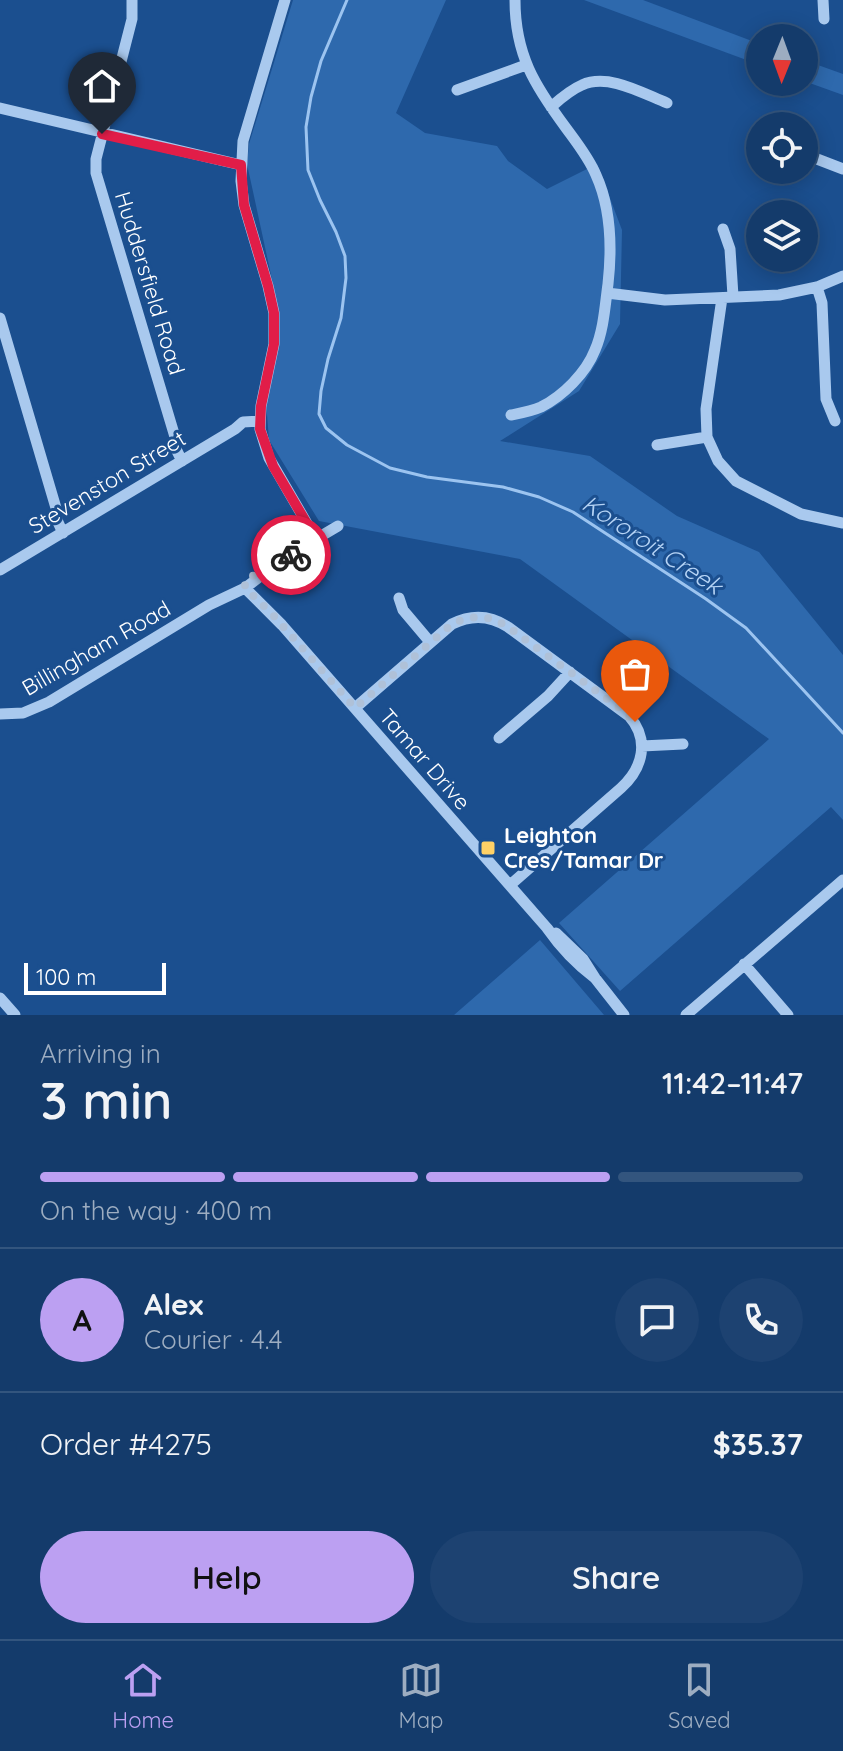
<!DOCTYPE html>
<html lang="en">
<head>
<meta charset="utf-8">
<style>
	:root { --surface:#143b6b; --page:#1d4271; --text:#f1f3f6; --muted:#9dadc1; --line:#33557e; --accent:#bca0f2 }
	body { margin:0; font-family:Quicksand,sans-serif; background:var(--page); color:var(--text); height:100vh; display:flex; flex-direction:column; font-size:30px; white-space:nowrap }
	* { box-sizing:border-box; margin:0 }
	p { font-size:26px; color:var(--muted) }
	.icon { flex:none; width:44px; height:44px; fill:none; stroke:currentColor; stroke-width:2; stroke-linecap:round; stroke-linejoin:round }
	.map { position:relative; height:1015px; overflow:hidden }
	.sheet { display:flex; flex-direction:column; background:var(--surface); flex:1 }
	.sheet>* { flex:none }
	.needle { width:52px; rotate:181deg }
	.buttons { position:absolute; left:746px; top:24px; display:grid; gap:16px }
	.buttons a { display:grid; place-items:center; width:72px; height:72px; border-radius:50%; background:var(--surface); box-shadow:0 4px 20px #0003,0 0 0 2px var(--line); font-size:40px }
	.scale { position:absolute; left:24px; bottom:20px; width:142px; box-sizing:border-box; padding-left:8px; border:4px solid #fff; border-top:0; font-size:22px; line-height:28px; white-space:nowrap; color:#fff; -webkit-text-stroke:6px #1b4f8f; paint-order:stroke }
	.pin { position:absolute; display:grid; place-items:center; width:68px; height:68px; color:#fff; margin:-82px -34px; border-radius:50% 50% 50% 0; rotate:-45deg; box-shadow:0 0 8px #0007 }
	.pin .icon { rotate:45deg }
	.courier { position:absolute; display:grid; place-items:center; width:80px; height:80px; margin:-40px; border:6px solid #e11d48; border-radius:50%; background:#fff; color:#222; box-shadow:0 2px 10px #0007 }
	.head em { font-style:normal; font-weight:600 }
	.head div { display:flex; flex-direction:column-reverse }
	.head { display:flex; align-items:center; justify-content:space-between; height:136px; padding:0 40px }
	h1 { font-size:52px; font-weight:600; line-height:60px }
	.bar { display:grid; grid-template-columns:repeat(4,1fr); gap:12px 8px; align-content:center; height:96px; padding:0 40px }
	.bar i { height:10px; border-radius:6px; background:var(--line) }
	.bar .current { background:var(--accent) }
	.bar p { grid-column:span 4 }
	.line { display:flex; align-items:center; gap:20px; padding:0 40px; border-top:2px solid var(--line) }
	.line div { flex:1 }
	.round { display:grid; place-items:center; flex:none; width:84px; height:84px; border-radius:42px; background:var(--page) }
	.button { display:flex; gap:16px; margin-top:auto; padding:16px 40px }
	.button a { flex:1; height:92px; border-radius:48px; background:var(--accent); color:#111; font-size:32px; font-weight:600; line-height:92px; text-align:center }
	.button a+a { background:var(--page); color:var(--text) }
	.tab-bar { display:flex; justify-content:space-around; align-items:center; height:112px; border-top:2px solid var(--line); background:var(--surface); font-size:22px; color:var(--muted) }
	.tab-bar a { display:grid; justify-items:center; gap:4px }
	.tab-bar .current { color:var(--accent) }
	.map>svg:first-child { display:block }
</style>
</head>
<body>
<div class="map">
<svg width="843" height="1015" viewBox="0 0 843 1015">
	<rect width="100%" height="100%" fill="#1b4f8f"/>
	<path fill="#2e69ad" d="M293 0H446L396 113 425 133 497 146 508 161 547 189 597 164 622 230 620 324 579 391 500 441 590 456 677 516 759 552 843 655V820L831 807 620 991 559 923 769 739 520 559 319 521 269 440 266 402 276 298 247 164 249 144Z
		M584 0H643L760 44V65Z
		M804 60 843 74V95L804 81Z
		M540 940 604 1015H454Z"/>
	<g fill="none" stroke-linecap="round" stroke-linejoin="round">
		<path stroke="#9cc4f0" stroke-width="3" d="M347 0 321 61 311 97 306 127 308 170 320 200 336 232 345 256 346 278 341 318 328 359 321 391 319 414 326 428 347 445 390 468 427 477 503 487 539 497 573 512 706 599 746 628 843 733"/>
		<path stroke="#a9c9ee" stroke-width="11" d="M132 0V19L96 159V173L175 437 176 449 182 461
			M285 0 243 141 241 181 244 205 268 286 274 313V344L261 406 260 429 269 458 316 539
			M823 0 824 19
			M457 90 526 65
			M551 107C560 99 570 90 582 85 608 73 642 93 667 103
			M0 108 241 165
			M757 136 760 137
			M804 154 843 169
			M723 229 730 249 733 296
			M817 287 822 303 826 399 835 421
			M607 293 665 300 779 295 817 287 843 276
			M722 298 706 409 707 437 718 461 736 481 801 514 843 523
			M0 318 56 508 57 520 63 533
			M511 415C521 413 532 411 541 407 563 396 586 373 595 350 604 329 605 305 608 284 612 248 611 208 596 175 589 158 577 143 566 128 535 86 515 55 515 0
			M657 445 707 437
			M270 567 296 552 308 540 316 539 338 526
			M0 570 235 429 243 422 260 421
			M245 588 282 625 547 928C561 948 575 963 595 978
			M399 598 403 610 430 642
			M355 708 452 624C472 614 490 615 508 627L629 716C650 740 643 768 621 788L510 885
			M0 714 23 713 49 702 209 605 245 588 275 565
			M499 738 548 696 570 672
			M642 746 683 744
			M556 933 583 959 595 978 624 1015
			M744 964 788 1015
			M0 998 15 1015
			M686 1015 843 880"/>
	</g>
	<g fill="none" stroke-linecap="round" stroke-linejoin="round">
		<path stroke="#afc1d8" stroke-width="8" stroke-dasharray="0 14.4" d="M291 555 245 580V588L273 615 355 708 452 624C472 614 490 615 508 627L621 709 635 722"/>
		<path stroke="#e11d48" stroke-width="10" d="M102 134 241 165 244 205 268 286 274 313V344L261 406 260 429 273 466 316 539 308 540 291 555"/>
	</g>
	<rect fill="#ffd166" stroke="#1b4f8f" stroke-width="3" x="480" y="840" width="16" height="16" rx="4"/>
	<g text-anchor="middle" stroke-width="6" stroke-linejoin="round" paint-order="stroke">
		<g font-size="22" fill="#fff" stroke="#1b4f8f">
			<text transform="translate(150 283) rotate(73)" y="8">Huddersfield Road</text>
			<text transform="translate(107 482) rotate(-31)" y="8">Stevenston Street</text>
			<text transform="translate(96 648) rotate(-30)" y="8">Billingham Road</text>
			<text transform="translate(425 759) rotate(49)" y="8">Tamar Drive</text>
		</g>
		<g font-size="22" font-weight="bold" fill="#fff" stroke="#1b4f8f" text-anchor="start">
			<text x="504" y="843">Leighton<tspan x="504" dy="25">Cres/Tamar Dr</tspan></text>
		</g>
		<g font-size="24" font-style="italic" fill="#b5d3f5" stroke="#1b4f8f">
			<text transform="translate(652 545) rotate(33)" y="8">Kororoit Creek</text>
		</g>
	</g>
</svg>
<div class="buttons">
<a><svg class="needle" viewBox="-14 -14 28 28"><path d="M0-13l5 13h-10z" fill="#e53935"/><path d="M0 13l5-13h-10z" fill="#9dadc1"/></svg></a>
<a><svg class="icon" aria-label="locate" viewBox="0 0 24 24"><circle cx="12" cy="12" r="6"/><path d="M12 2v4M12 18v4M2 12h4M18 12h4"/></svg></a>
<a><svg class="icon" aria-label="layers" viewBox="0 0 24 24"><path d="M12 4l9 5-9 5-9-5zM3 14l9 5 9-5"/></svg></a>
</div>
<div class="scale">100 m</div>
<div class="pin" style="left:635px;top:722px;background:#ea580c"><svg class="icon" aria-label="bag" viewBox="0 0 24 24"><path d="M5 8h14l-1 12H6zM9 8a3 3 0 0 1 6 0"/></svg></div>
<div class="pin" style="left:102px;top:134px;background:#1f2937"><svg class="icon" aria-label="home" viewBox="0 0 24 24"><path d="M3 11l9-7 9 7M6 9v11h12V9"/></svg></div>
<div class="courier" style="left:291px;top:555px"><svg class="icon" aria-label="bike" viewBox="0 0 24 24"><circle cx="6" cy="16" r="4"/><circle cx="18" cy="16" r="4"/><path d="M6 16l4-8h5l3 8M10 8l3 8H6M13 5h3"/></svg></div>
</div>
<section class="sheet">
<div class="head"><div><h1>3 min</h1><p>Arriving in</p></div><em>11:42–11:47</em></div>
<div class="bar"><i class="current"></i><i class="current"></i><i class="current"></i><i></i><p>On the way · 400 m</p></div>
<div class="line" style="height:144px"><b class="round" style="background:var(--accent);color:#111">A</b><div><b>Alex</b><p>Courier · 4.4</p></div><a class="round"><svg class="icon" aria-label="chat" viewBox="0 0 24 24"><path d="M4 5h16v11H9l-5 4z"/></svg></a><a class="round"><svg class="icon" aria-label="phone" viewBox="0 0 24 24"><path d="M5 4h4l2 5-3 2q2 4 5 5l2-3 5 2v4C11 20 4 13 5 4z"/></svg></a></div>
<div class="line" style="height:104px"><div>Order #4275</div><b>$35.37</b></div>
<div class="button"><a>Help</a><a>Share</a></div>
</section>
<nav class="tab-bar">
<a class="current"><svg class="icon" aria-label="home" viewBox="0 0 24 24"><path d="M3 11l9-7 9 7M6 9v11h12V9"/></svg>Home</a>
<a><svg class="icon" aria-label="map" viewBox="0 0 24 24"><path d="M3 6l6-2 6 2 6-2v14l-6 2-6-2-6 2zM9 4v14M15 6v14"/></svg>Map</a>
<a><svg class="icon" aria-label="saved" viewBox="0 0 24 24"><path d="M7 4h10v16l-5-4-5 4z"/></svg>Saved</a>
</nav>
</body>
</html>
